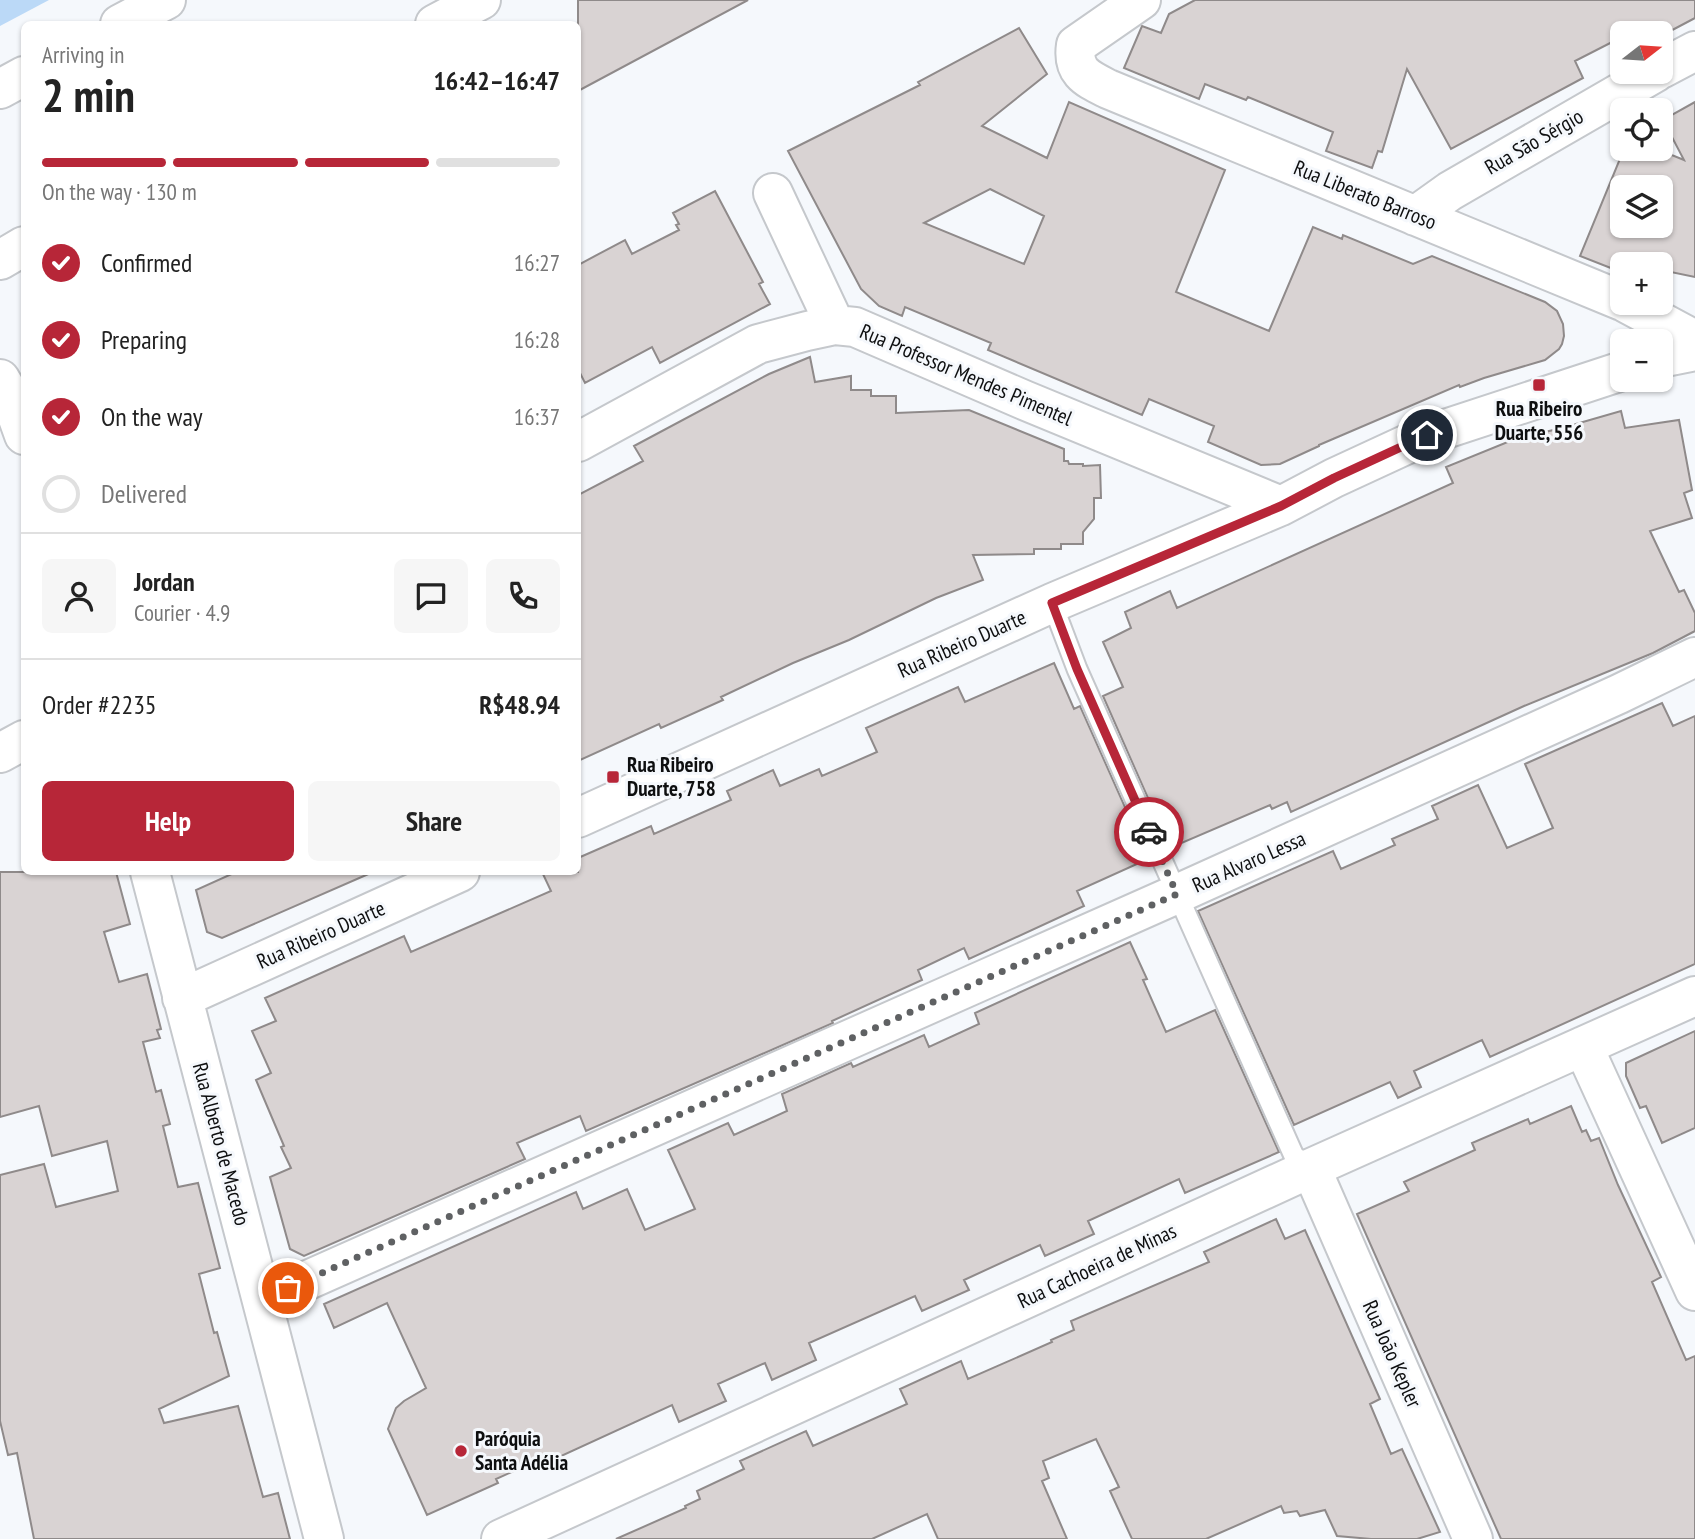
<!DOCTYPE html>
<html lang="en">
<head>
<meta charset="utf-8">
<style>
	:root { --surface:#fff; --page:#f6f6f6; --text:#222; --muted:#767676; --line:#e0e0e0; --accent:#b72638 }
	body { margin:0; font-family:"PT Sans Narrow",sans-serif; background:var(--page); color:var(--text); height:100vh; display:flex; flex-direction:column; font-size:26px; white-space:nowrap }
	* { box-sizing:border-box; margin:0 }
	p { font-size:23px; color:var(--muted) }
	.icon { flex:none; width:38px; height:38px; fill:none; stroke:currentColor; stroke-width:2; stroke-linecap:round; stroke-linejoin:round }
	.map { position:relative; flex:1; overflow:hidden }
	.sheet { position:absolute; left:21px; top:21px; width:560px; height:854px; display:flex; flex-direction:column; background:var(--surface); border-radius:10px; box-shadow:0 2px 5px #0004 }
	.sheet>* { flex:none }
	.needle { width:46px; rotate:73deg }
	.fabs { position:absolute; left:1610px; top:21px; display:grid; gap:14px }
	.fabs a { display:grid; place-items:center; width:63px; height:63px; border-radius:10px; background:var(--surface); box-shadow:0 2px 5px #0004; font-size:35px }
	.pin { position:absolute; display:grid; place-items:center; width:60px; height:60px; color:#fff; margin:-30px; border:4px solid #fff; border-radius:50%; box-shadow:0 2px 7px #0007 }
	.courier { position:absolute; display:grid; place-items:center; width:70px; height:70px; margin:-35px; border:5px solid #b72638; border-radius:50%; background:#fff; color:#222; box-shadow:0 2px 9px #0007 }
	.headline em { font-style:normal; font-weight:600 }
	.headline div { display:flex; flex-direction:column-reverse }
	.headline { display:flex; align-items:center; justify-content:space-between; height:119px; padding:0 21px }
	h1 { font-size:46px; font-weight:600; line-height:52px }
	.bar { display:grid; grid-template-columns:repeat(4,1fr); gap:10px 7px; align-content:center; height:84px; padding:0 21px }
	.bar i { height:9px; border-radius:5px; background:var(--line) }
	.bar .selected { background:var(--accent) }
	.bar p { grid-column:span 4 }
	.line { display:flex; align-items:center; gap:18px; padding:0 21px; border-top:2px solid var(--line) }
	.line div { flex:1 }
	.round { display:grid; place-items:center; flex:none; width:74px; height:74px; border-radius:10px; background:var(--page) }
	ol { padding:0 21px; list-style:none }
	li { display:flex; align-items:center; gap:21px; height:77px }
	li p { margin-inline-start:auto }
	li .icon { padding:7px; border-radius:50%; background:var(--accent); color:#fff; stroke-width:4 }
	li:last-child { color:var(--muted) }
	li i { width:38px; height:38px; border:4px solid var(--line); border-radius:50% }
	.cta { display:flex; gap:14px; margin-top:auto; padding:14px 21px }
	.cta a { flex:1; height:80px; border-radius:10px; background:var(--accent); color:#fff; font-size:28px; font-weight:600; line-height:80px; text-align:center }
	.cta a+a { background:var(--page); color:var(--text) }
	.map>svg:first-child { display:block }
</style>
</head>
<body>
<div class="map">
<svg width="1695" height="1539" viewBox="0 0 1695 1539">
	<rect width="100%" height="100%" fill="#f5f8fc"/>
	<path fill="#bbd9f7" d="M0 0H49L0 26Z"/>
	<path fill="#d9d3d3" stroke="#8f8a8a" stroke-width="2" fill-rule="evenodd" d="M578 0H748L578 91Z
		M1195 0H1695V18L1661 36V33H1622V43L1620 38 1575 61 1583 78 1451 149 1407 69 1382 152 1378 151 1372 168 1326 151 1333 132 1248 97 1246 100 1205 84 1199 99 1124 68 1142 26 1161 33 1169 14Z
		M1019 28 1047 74 982 126 1047 158 1069 102 1225 170 1176 292 1269 331 1313 227 1342 239 1343 235 1413 264 1432 256 1545 302 1557 311 1563 324 1564 336 1562 344 1559 349 1545 360 1484 378 1460 387 1459 385 1319 445V446L1280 464 1261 465 1208 442 1214 426 1149 399 1142 415 988 350 991 343 905 307 902 316 879 306 861 289 788 151 920 85 918 82ZM990 189 1044 216 1024 264 924 223Z
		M1695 102V277L1661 270V264H1622L1621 272 1580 256 1624 149H1657L1684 160 1663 120ZM1622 187H1661V226H1622Z
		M715 191 763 282 759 284 770 304 660 363 652 347 585 383 578 369V265L625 240 632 254 679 230 676 225 679 224 673 213Z
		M810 357 815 382 851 376V390H871V396H896V413L969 410 1064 449V461H1068L1069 464H1083V466L1100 465 1101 498H1094V519L1083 532V544H1061V549H1034V554L973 555 983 580 936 598 849 640 793 663 721 697 723 700 661 728 659 724 578 761V495L643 461 634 446 769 374Z
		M1621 411 1625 428 1679 420 1692 490 1684 493 1692 518 1650 531 1679 592 1684 590 1695 613V631L1653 653 1524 706 1291 812 1287 802 1272 809 1270 805 1170 848 1103 696 1123 687 1103 642 1131 628 1125 612 1170 591 1177 608 1453 483 1446 467 1515 439 1562 428Z
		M1054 663 1074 709 1080 706 1148 859 1077 891 1084 906 969 959 964 948 918 970 922 980 832 1021 833 1023 586 1131 580 1116 517 1143 525 1159 304 1256 290 1249 270 1177 291 1168 281 1147 284 1146 256 1080 271 1073 252 1031 276 1021 265 998 404 936 411 952 551 891 542 872H578V858L651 826 654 834 731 800 727 791 773 770 780 786 819 769 822 776 877 752 866 728 958 687 965 702Z
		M1662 703 1673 726 1695 716V964L1490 1057 1482 1040 1414 1071 1421 1087 1398 1098 1390 1082 1294 1125 1198 911 1333 851 1341 869 1395 845 1392 839 1438 819 1432 806 1478 785 1507 848 1553 828 1525 764Z
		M0 872H116L130 924 104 932 119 982 147 974 161 1029 157 1030 160 1038 143 1042 156 1092 161 1090 170 1124 163 1126 178 1187 198 1183 220 1268 199 1274 214 1333 217 1332 229 1376 159 1409 164 1423 238 1406 263 1497 278 1493 290 1539H34L17 1453 8 1455 0 1421V1175L44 1164 56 1207 118 1191 107 1141 52 1156 39 1106 0 1117Z
		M236 872H373L222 938 207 932 196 890Z
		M1130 942 1147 979 1143 980 1166 1032 1215 1010 1279 1152 1185 1193 1179 1179 1088 1221 1094 1234 1045 1256 1040 1245 964 1280 969 1290 922 1311 915 1296 809 1343 816 1360 772 1380 765 1363 718 1384 726 1401 679 1422 672 1405 546 1463 543 1458 496 1479 498 1483 427 1515 388 1429 396 1408 404 1401 426 1388 387 1303 334 1328 324 1304 576 1192 583 1209 627 1189 645 1230 695 1209 668 1150 728 1123 734 1135 787 1111 782 1094 851 1063 853 1067 924 1035 929 1047 979 1024 975 1013Z
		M1695 1031V1128L1662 1143 1646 1106 1640 1108 1626 1076V1063Z
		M1571 1106 1582 1132 1586 1130 1591 1141 1599 1138 1618 1185 1661 1277 1652 1282 1686 1360 1695 1356V1539H1501L1357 1214 1409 1191 1404 1182 1475 1150 1472 1143 1528 1119 1530 1124Z
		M1276 1219 1285 1239 1305 1230 1380 1399 1370 1404 1391 1454 1402 1449 1440 1532 1417 1539H1371L1337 1536 1325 1510 1300 1516 1297 1511 1284 1513 1281 1506 1206 1539H1132L1110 1491 1119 1487 1096 1439 1043 1461 1049 1478 1042 1481 1067 1539H938L927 1514 872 1539H616L686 1508 685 1506 700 1499 697 1491 744 1469 740 1461 806 1431 813 1446 907 1404 900 1389 961 1361 968 1379 1052 1342 1051 1340 1074 1330 1071 1321 1209 1262 1204 1252Z"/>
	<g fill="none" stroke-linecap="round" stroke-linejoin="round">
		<g stroke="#c5c8cc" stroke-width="23">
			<path id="service" d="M1052 603 1077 669 1294 1156 1311 1168"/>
		</g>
		<g stroke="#c5c8cc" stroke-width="42">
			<path id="minor" d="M1141 0 1076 45C1072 72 1086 78 1108 89L1622 301
				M120 24 166 0
				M435 24 481 0
				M1661 69 1695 51
				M0 89 24 76
				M773 193 835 325
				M1415 216 1450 191 1656 72
				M0 260 24 246
				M1626 303 1695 340
				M1661 358 1695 351
				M0 379 10 396 24 435
				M578 442 758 344 807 331 835 325 855 327 1024 400 1281 506
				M0 753 24 740
				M578 818 1052 603 1281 506 1334 478 1427 435 1622 371
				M150 872C206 1094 267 1316 324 1539
				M182 998 460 872
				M1583 1046 1695 1291
				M1311 1168 1473 1539
				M263 1300 1177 894 1619 694 1695 657
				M501 1539 1311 1168 1695 996"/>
		</g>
		<use href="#service" stroke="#fff" stroke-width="19"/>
		<use href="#minor" stroke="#fff" stroke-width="38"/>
	</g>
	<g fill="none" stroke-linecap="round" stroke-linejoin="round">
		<path stroke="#5f6163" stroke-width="7" stroke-dasharray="0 12.6" d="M288 1288 1177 894 1149 832"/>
		<path stroke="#b72638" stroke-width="9" d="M1149 832 1077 669 1052 603 1281 506 1334 478 1427 435"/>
	</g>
	<g fill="#b72638" stroke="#f5f8fc" stroke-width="2.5">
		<rect x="1532" y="378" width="14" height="14" rx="3.5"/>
		<rect x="606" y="770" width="14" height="14" rx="3.5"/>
		<circle cx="461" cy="1451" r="7"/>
	</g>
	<g text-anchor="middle" stroke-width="6" stroke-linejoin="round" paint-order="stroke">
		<g font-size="21" fill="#0e0f10" stroke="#f5f8fc">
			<text transform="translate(1534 142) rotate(-30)" y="7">Rua São Sérgio</text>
			<text transform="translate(1365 195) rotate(22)" y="7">Rua Liberato Barroso</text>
			<text transform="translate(966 375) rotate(23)" y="7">Rua Professor Mendes Pimentel</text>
			<text transform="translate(962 644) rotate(-24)" y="7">Rua Ribeiro Duarte</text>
			<text transform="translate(1249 862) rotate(-24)" y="7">Rua Alvaro Lessa</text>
			<text transform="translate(321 935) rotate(-24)" y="7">Rua Ribeiro Duarte</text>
			<text transform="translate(221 1144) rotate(75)" y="7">Rua Alberto de Macedo</text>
			<text transform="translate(1097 1266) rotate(-25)" y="7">Rua Cachoeira de Minas</text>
			<text transform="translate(1392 1354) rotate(66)" y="7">Rua João Kepler</text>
		</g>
		<g font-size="21" font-weight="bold" fill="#0e0f10" stroke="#f5f8fc" text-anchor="start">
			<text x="1539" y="416" text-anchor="middle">Rua Ribeiro<tspan x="1539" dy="24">Duarte, 556</tspan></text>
			<text x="627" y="772">Rua Ribeiro<tspan x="627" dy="24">Duarte, 758</tspan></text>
			<text x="475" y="1446">Paróquia<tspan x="475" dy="24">Santa Adélia</tspan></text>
		</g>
	</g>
</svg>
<div class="fabs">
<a><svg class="needle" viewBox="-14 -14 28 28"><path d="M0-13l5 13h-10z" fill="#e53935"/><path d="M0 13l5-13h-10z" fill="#767676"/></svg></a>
<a><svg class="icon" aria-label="locate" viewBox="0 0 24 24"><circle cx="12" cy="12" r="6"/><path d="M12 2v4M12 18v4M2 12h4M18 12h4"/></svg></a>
<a><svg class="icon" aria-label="layers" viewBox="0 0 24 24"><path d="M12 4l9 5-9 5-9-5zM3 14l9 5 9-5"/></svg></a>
<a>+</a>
<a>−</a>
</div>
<div class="pin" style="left:288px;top:1288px;background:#ea580c"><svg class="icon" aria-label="bag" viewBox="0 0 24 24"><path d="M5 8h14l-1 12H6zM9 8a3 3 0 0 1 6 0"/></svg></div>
<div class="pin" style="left:1427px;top:435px;background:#1f2937"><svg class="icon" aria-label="home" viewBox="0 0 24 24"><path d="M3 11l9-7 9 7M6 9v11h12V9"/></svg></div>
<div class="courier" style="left:1149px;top:832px"><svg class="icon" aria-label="car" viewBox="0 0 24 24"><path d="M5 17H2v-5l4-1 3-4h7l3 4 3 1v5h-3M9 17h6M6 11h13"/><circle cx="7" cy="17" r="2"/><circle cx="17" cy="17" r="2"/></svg></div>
<section class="sheet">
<div class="headline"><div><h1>2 min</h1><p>Arriving in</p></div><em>16:42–16:47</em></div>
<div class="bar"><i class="selected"></i><i class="selected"></i><i class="selected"></i><i></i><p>On the way · 130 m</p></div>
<ol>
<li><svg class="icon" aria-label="check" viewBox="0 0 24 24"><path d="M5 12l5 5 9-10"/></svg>Confirmed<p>16:27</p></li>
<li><svg class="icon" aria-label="check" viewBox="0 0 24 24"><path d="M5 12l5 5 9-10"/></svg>Preparing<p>16:28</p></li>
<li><svg class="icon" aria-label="check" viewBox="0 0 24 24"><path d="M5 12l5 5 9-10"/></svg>On the way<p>16:37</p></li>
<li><i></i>Delivered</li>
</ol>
<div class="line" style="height:126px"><a class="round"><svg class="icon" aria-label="person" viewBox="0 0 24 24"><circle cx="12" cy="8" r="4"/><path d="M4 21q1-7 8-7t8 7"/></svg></a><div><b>Jordan</b><p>Courier · 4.9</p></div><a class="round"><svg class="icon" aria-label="chat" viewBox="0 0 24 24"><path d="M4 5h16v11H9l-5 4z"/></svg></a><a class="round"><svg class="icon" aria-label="phone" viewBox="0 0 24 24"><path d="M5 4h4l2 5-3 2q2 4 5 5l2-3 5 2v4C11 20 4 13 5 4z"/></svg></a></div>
<div class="line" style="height:91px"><div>Order #2235</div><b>R$48.94</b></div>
<div class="cta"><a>Help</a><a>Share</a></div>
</section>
</div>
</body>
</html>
